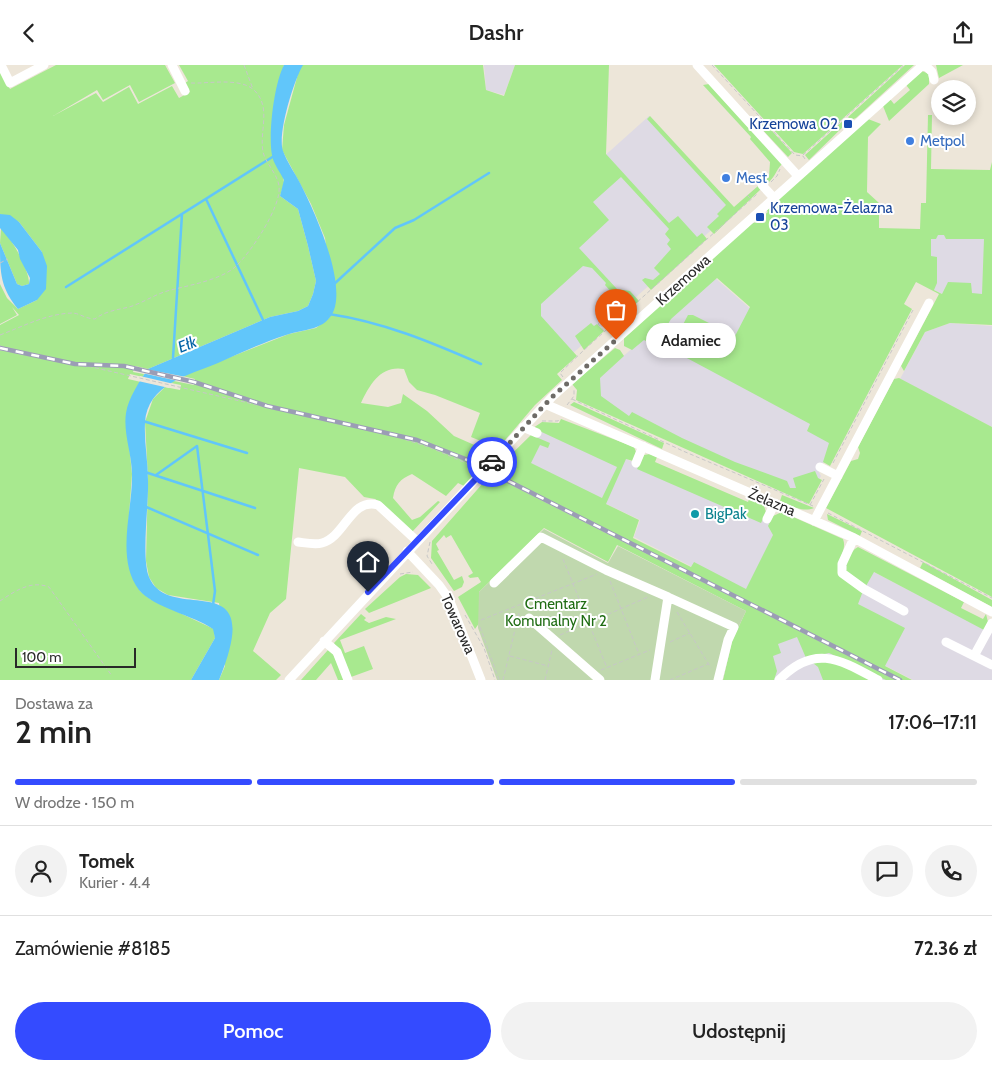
<!DOCTYPE html>
<html lang="pl">
<head>
<meta charset="utf-8">
<style>
	:root { --surface:#fff; --page:#f2f2f2; --text:#222; --muted:#767676; --line:#e0e0e0; --accent:#344bff }
	body { margin:0; font-family:Cabin,sans-serif; background:var(--page); color:var(--text); height:100vh; display:flex; flex-direction:column; font-size:19px; white-space:nowrap }
	* { box-sizing:border-box; margin:0 }
	p { font-size:16px; color:var(--muted) }
	.icon { flex:none; width:28px; height:28px; fill:none; stroke:currentColor; stroke-width:2; stroke-linecap:round; stroke-linejoin:round }
	.map { position:relative; height:615px; overflow:hidden }
	.details { display:flex; flex-direction:column; background:var(--surface); flex:1 }
	.details>* { flex:none }
	.tools { position:absolute; left:931px; top:15px; display:grid; gap:10px }
	.tools a { display:grid; place-items:center; width:45px; height:45px; border-radius:50%; background:var(--surface); box-shadow:0 2px 8px #0003; font-size:25px }
	.scale { position:absolute; left:15px; bottom:12px; width:121px; box-sizing:border-box; padding-left:5px; border:2px solid #292929; border-top:0; font-size:14px; line-height:18px; white-space:nowrap; color:#292929; -webkit-text-stroke:4px #fff; paint-order:stroke }
	.pin { position:absolute; display:grid; place-items:center; width:42px; height:42px; color:#fff; margin:-51px -21px; border-radius:50% 50% 50% 0; rotate:-45deg; box-shadow:0 0 5px #0007 }
	.pin .icon { rotate:45deg }
	.courier { position:absolute; display:grid; place-items:center; width:50px; height:50px; margin:-25px; border:4px solid #344bff; border-radius:50%; background:#fff; color:#222; box-shadow:0 1px 6px #0007 }
	.bubble { position:absolute; height:35px; border-radius:18px; background:var(--surface); box-shadow:0 2px 8px #0003; font-size:16px; font-weight:600; line-height:35px; text-align:center }
	.headline em { font-style:normal; font-weight:600 }
	.headline div { display:flex; flex-direction:column-reverse }
	.headline { display:flex; align-items:center; justify-content:space-between; height:85px; padding:0 15px }
	h1 { font-size:32px; font-weight:600; line-height:38px }
	.bar { display:grid; grid-template-columns:repeat(4,1fr); gap:8px 5px; align-content:center; height:60px; padding:0 15px }
	.bar i { height:6px; border-radius:4px; background:var(--line) }
	.bar .on { background:var(--accent) }
	.bar p { grid-column:span 4 }
	.line { display:flex; align-items:center; gap:12px; padding:0 15px; border-top:1px solid var(--line) }
	.line div { flex:1 }
	.round { display:grid; place-items:center; flex:none; width:52px; height:52px; border-radius:26px; background:var(--page) }
	.primary-button { display:flex; gap:10px; margin-top:auto; padding:10px 15px }
	.primary-button a { flex:1; height:58px; border-radius:30px; background:var(--accent); color:#fff; font-size:20px; font-weight:600; line-height:58px; text-align:center }
	.primary-button a+a { background:var(--page); color:var(--text) }
	header { display:flex; justify-content:space-between; align-items:center; height:65px; padding:0 15px; background:var(--surface); font-size:22px; font-weight:600 }
	.map>svg:first-child { display:block }
</style>
</head>
<body>
<header><svg class="icon" aria-label="back" viewBox="0 0 24 24"><path d="M15 5l-7 7 7 7"/></svg>Dashr<svg class="icon" aria-label="share" viewBox="0 0 24 24"><path d="M12 15V3M7 8l5-5 5 5M5 13v7h14v-7"/></svg></header>
<div class="map">
<svg width="992" height="615" viewBox="0 0 992 615">
	<rect width="100%" height="100%" fill="#ede6d9"/>
	<path fill="#dedae4" d="M484 0H515L504 30 486 25Z
		M649 51 735 144 545 313 506 281 543 146Z
		M926 145H992V234L946 231 925 220Z
		M713 211 859 339 828 397 822 398 820 402 818 405 821 411 814 423H787L635 357 600 332 599 313Z
		M950 258 992 261V362L900 314 925 267Z
		M541 364 626 394 771 456 781 474 751 532 634 472 640 455 512 394Z
		M835 487 992 568V615H913L783 548Z
		M777 559 888 615H764Z"/>
	<path fill="#a8e98f" fill-rule="evenodd" d="M56 0H165L175 18 139 37 130 20 103 35 97 25 53 51 96 28 103 37 129 22 138 39 172 21 179 33 190 27 185 18 188 16 179 0H284L274 37 284 118 280 131 298 144 308 181 316 216 313 229 308 241 298 246 270 252 148 304 135 301 133 307 144 309 143 312 130 309 128 314 141 317 126 349 132 409 127 479 140 526 150 534 214 564 215 573 191 615H0V260L19 250 12 242 17 250 0 259V219L7 233 18 244 37 235 42 187 19 157 0 149V6L10 24Z
		M302 0H483L486 25 504 31 515 0H609L606 89 669 158 678 151 697 172 702 168 707 174 651 225 642 215 645 213 653 215 660 209 654 203 671 184 667 179 670 175 665 169 669 164 621 112 593 137 609 155 579 183 617 224 630 226 639 236 623 250 617 243 619 236 605 220 606 218 592 203 583 201 541 239V251L577 291 557 309 562 315 535 340 500 381H493L471 372 480 348 435 330 417 325 409 317 404 304C381 300 370 319 361 338L388 342 401 338 403 329 427 346 454 371 488 386 492 391 464 421 458 418 446 431 412 409C400 414 395 420 393 433L412 455 420 452 438 436 440 437 412 467 383 439 375 434 364 432 345 412 299 403 286 534 270 548 253 586 281 610 276 615H219L225 601 219 538 168 530 156 523 149 512 146 496 148 413 145 357 153 334 165 322 180 325 181 320 171 318 174 316 194 320 195 314 182 311 289 269 316 263 329 253 334 244 325 173 311 139 282 85 284 60 299 5Z
		M714 0H903L803 89 794 87Z
		M905 0H914L856 53 851 55 848 52Z
		M936 0H963L939 13Z
		M922 6 929 9V19L889 56 883 41 890 34 894 39 910 25 906 20Z
		M709 19 782 99C776 105 776 111 767 119L764 116 769 112 770 97 750 74 751 72 703 20Z
		M928 50H932L931 104 990 105 992 97V260L950 258 925 267 904 306 901 301 939 229 916 217 904 239 912 244 830 401 823 397 829 378 807 366 810 359 670 284 688 250H693L735 271 750 242 717 213 671 254 655 281 644 275 632 285 624 281V272L752 157 754 158 768 147 766 145 868 54 881 59 868 72 867 127 879 138V163L920 164 921 138H926ZM938 170H944L946 174H984L982 229 972 228 971 218 948 217 942 229 934 225 937 218V192L931 191V174H936Z
		M650 51 734 142 758 121 761 124 714 169 707 162 719 151 717 149 726 140 647 54Z
		M846 53 849 56 809 95 805 90Z
		M764 57 792 88 788 92 760 62Z
		M1 163C11 172 30 206 29 219L22 221 17 219 0 178Z
		M591 258 594 261 597 259 604 266 584 285 575 271Z
		M615 283 620 285 624 291 600 313 601 331 629 351 632 347 682 373 735 397 787 416 790 423H796L793 413 815 406 818 413 822 415 809 439 576 335 577 325 572 319Z
		M899 313 992 362V532L826 443 851 396 858 394 860 388 858 382 894 314Z
		M574 337 664 378 662 384 570 340Z
		M561 354 634 382 636 387 633 396 626 394 606 439 639 455 633 473 691 502 694 497 746 524 773 470 768 461 773 451 782 447 843 474C848 487 834 495 840 511L863 526 858 539 905 563 885 601 912 615H886L829 588 806 593 797 572 778 579 781 588 773 591 777 606 774 615H723L732 576 746 546 617 480 608 497 544 463 479 527 480 557 475 564 458 532 481 517 478 512 470 513 468 511 473 508 451 470 446 473 444 470 436 479 439 485 437 486 454 515 462 511 464 517 462 522 454 526 431 493 432 476 491 409 531 370 550 378 548 383 540 380 531 398 602 433 617 402 533 363 542 357 559 358Z
		M650 389 657 392 655 397 748 437 750 432 763 438 766 447 761 458 637 404 644 390Z
		M782 430 814 443C802 448 791 440 780 436Z
		M827 449 862 466 860 471 828 455Z
		M858 482 964 537 961 543 983 554 986 549 988 557 984 565 874 507 866 521 846 506C846 497 849 487 858 482Z
		M923 497 992 535V542L920 503Z
		M406 509 418 510 431 523 369 548 365 544 400 512Z
		M361 549 366 553 364 555 369 558 386 552 396 554 340 575 345 588 364 581 373 604 351 612 334 578Z
		M328 585 332 587 346 615H338L331 598 316 615H301Z
		M831 595 873 615H823L818 602 813 598Z"/>
	<path fill="#c0d8ae" d="M544 464 608 498 618 481 746 546 732 576 723 615H497L478 563 479 527Z"/>
	<path fill="#61c6fa" d="M284 0H303C294 15 277 69 283 86 287 97 295 108 300 118 315 147 345 214 334 245 326 266 303 264 286 270 262 278 240 288 218 298 189 310 147 319 145 358 144 377 148 396 148 415 149 439 141 492 149 512 170 562 268 495 219 615H191L215 573 213 564C193 550 154 543 139 525 115 493 133 445 132 409 132 389 123 368 126 348 128 334 140 315 148 304L270 252 298 246 308 241 313 229 316 216 308 181 298 144 280 131 284 115C280 107 273 98 272 90 268 69 274 19 284 0Z
		M0 149 10 150 19 157 42 187 47 201 46 224 37 235 18 244C0 222 0 207 0 178L17 219 22 221 29 219 30 213 20 194 18 185 0 163Z"/>
	<path fill="#ede6d9" d="M145 304 186 312 178 316 142 308Z
		M140 311 174 319 169 323 138 316Z"/>
	<g fill="none" stroke-linecap="round" stroke-linejoin="round">
		<path stroke="#61c6fa" stroke-width="2.5" d="M206 134 264 257
			M333 220 395 163 414 155 489 108
			M66 222 274 91
			M329 249C383 257 431 277 481 299
			M173 293 182 149
			M143 356 247 388
			M145 407 255 443
			M156 410 197 381 215 526 213 540
			M144 441 258 490"/>
		<path stroke="#c7c7c7" stroke-width="1" stroke-dasharray="4 2.5" stroke-linecap="butt" d="M244 0 253 24
			M712 0 795 90 803 91 805 94
			M803 90 904 0
			M771 117 777 111 780 104
			M747 130 751 134
			M0 198 8 194
			M604 266 598 259 613 245
			M0 270C24 261 46 249 72 248 79 248 86 254 95 254 105 246 117 245 129 242 143 238 157 228 171 225 190 220 220 215 235 202 250 189 282 141 279 121 277 108 266 99 263 87 259 66 272 42 254 25 240 12 207 19 191 18
			M0 281 397 372 429 382 475 402
			M0 285 88 302
			M563 312 560 308 584 285 757 129
			M572 334 683 386 813 441
			M567 340 574 331V324
			M542 356H558L559 354
			M833 398 913 245
			M492 410 845 589
			M810 440 824 414
			M828 448 992 533
			M430 477 427 491 432 499
			M563 494 607 603
			M400 509 413 507
			M610 516 639 589
			M0 536C15 526 31 515 49 522L112 611
			M677 547 711 603
			M465 550 484 583 495 615
			M481 555 597 509
			M480 562 499 615
			M560 570 648 532
			M670 577 690 568
			M510 591 548 601
			M601 605 650 585
			M884 609 896 615
			M503 615 519 548
			M545 615 552 585
			M670 615 708 599"/>
		<path stroke="#fff" stroke-width="9" d="M1 0 10 18 44 0
			M172 0 185 26
			M697 0 798 111
			M925 0 932 7 934 15
			M762 120 774 133
			M545 339 854 473 992 547
			M523 362 537 368
			M636 398 643 381
			M820 402 838 411
			M767 454 775 438
			M814 456 929 238
			M854 473 842 499V508L864 524 904 546
			M298 477C306 478 315 480 322 478 345 472 351 432 378 440L417 476
			M407 486 439 520 449 534 481 615
			M494 518 541 472 606 505 668 532
			M529 553 600 615
			M324 576 337 587 348 615
			M946 577 974 591 992 558
			M974 591 992 600
			M289 615 552 332 923 0
			M655 615 668 532 734 562 728 575 718 615
			M779 615C815 578 841 595 878 615"/>
		<g stroke="#9b9db5" stroke-width="4.5">
			<path id="rail" d="M0 283 75 299 124 301 194 317 267 341 417 375 463 393 900 615"/>
		</g>
		<use href="#rail" stroke="#fff" stroke-width="2.5" stroke-dasharray="8" stroke-linecap="butt"/>
	</g>
	<g fill="none" stroke-linecap="round" stroke-linejoin="round">
		<path stroke="#6e6b67" stroke-width="5" stroke-dasharray="0 9" d="M492 397 552 332 616 275"/>
		<path stroke="#344bff" stroke-width="6" d="M368 527 492 397"/>
	</g>
	<g fill="#1a4fb4" stroke="#fff" stroke-width="2">
		<rect x="843" y="54" width="10" height="10" rx="2.5"/>
		<rect x="755" y="147" width="10" height="10" rx="2.5"/>
	</g>
	<g fill="#3f7fe0" stroke="#fff" stroke-width="2">
		<circle cx="910" cy="76" r="5"/>
		<circle cx="726" cy="113" r="5"/>
	</g>
	<circle fill="#0f9aa8" stroke="#fff" stroke-width="2" cx="695" cy="449" r="5"/>
	<g text-anchor="middle" stroke-width="4" stroke-linejoin="round" paint-order="stroke">
		<g font-size="15" fill="#164399" stroke="#fff" text-anchor="end">
			<text x="838" y="64">Krzemowa 02</text>
			<text x="770" y="148" text-anchor="start">Krzemowa-Żelazna<tspan x="770" dy="17">03</tspan></text>
		</g>
		<g font-size="15" fill="#366cbe" stroke="#fff" text-anchor="start">
			<text x="920" y="81">Metpol</text>
			<text x="736" y="118">Mest</text>
		</g>
		<g font-size="15" fill="#292929" stroke="#fff">
			<text transform="translate(683 215) rotate(-42)" y="5">Krzemowa</text>
			<text transform="translate(772 437) rotate(23)" y="5">Żelazna</text>
			<text transform="translate(458 559) rotate(66)" y="5">Towarowa</text>
		</g>
		<g font-size="15" fill="#0d838f" stroke="#fff" text-anchor="start">
			<text x="705" y="454">BigPak</text>
		</g>
		<g font-size="15" fill="#1f6c13" stroke="#fff">
			<text x="556" y="544">Cmentarz<tspan x="556" dy="17">Komunalny Nr 2</tspan></text>
		</g>
		<g font-size="16" font-style="italic" fill="#0161a5" stroke="#fff">
			<text transform="translate(187 279) rotate(-22)" y="6">Ełk</text>
		</g>
	</g>
</svg>
<div class="tools">
<a><svg class="icon" aria-label="layers" viewBox="0 0 24 24"><path d="M12 4l9 5-9 5-9-5zM3 14l9 5 9-5"/></svg></a>
</div>
<div class="scale">100 m</div>
<div class="pin" style="left:616px;top:275px;background:#ea580c"><svg class="icon" aria-label="bag" viewBox="0 0 24 24"><path d="M5 8h14l-1 12H6zM9 8a3 3 0 0 1 6 0"/></svg></div>
<div class="pin" style="left:368px;top:527px;background:#1f2937"><svg class="icon" aria-label="home" viewBox="0 0 24 24"><path d="M3 11l9-7 9 7M6 9v11h12V9"/></svg></div>
<div class="courier" style="left:492px;top:397px"><svg class="icon" aria-label="car" viewBox="0 0 24 24"><path d="M5 17H2v-5l4-1 3-4h7l3 4 3 1v5h-3M9 17h6M6 11h13"/><circle cx="7" cy="17" r="2"/><circle cx="17" cy="17" r="2"/></svg></div>
<div class="bubble" style="left:646px;top:258px;width:90px">Adamiec</div>
</div>
<section class="details">
<div class="headline"><div><h1>2 min</h1><p>Dostawa za</p></div><em>17:06–17:11</em></div>
<div class="bar"><i class="on"></i><i class="on"></i><i class="on"></i><i></i><p>W drodze · 150 m</p></div>
<div class="line" style="height:90px"><a class="round"><svg class="icon" aria-label="person" viewBox="0 0 24 24"><circle cx="12" cy="8" r="4"/><path d="M4 21q1-7 8-7t8 7"/></svg></a><div><b>Tomek</b><p>Kurier · 4.4</p></div><a class="round"><svg class="icon" aria-label="chat" viewBox="0 0 24 24"><path d="M4 5h16v11H9l-5 4z"/></svg></a><a class="round"><svg class="icon" aria-label="phone" viewBox="0 0 24 24"><path d="M5 4h4l2 5-3 2q2 4 5 5l2-3 5 2v4C11 20 4 13 5 4z"/></svg></a></div>
<div class="line" style="height:65px"><div>Zamówienie #8185</div><b>72.36 zł</b></div>
<div class="primary-button"><a>Pomoc</a><a>Udostępnij</a></div>
</section>
</body>
</html>
